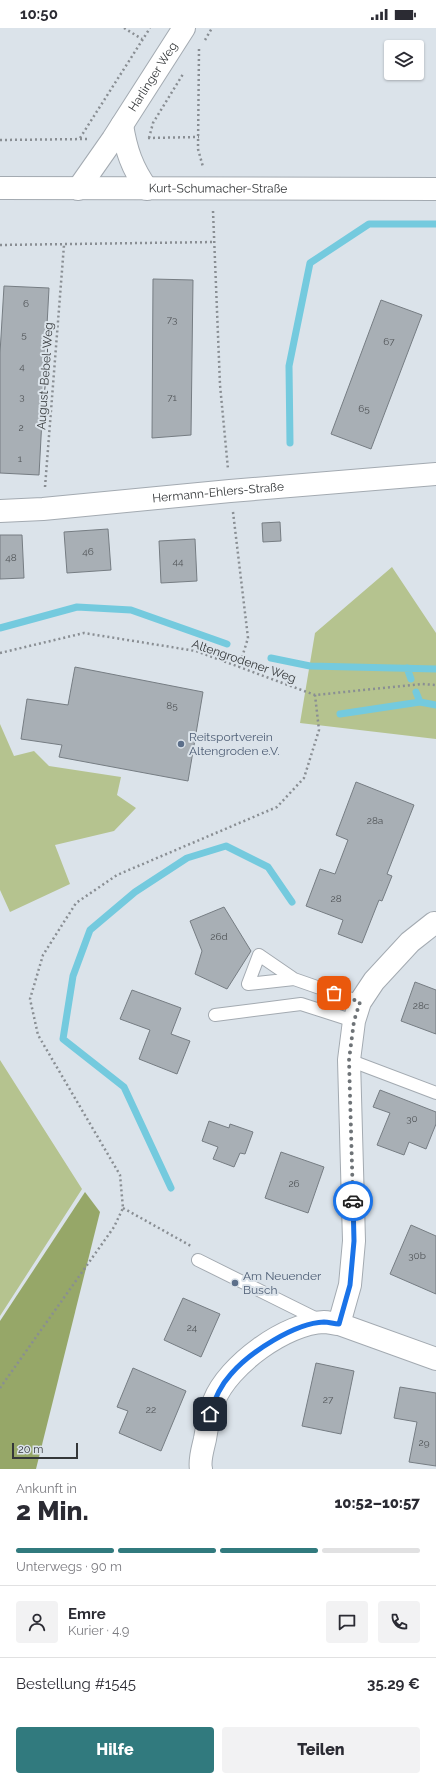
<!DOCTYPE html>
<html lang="de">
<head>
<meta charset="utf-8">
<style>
	:root { --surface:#fff; --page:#f2f2f3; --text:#2b2b33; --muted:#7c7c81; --line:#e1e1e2; --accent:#317a7e }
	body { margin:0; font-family:Raleway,sans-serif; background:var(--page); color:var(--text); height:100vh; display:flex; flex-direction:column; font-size:15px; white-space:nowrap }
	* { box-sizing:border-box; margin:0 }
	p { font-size:13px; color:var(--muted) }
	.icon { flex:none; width:22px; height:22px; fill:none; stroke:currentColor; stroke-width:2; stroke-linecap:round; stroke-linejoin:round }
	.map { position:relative; height:1441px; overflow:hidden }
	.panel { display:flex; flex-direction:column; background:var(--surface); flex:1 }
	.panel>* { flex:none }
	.fabs { position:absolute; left:384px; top:12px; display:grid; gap:8px }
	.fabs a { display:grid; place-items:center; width:40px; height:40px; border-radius:4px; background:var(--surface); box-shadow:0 1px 3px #0004; font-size:20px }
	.scale { position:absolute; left:12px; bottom:10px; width:66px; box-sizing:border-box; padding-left:4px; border:2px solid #343739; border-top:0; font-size:11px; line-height:14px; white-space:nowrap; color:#343739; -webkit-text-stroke:3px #dbe3ea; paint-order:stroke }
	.pin { position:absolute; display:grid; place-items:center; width:34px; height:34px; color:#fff; margin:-17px; border-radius:8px; box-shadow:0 2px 6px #0006 }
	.courier { position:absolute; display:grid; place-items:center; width:40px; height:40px; margin:-20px; border:3px solid #1a73e8; border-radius:50%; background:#fff; color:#222; box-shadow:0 1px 5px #0007 }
	.summary em { font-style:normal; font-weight:800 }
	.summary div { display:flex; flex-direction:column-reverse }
	.summary { display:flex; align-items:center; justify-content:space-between; height:68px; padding:0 16px }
	h1 { font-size:26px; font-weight:800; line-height:30px }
	.bar { display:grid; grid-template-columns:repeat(4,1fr); gap:6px 4px; align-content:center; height:48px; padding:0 16px }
	.bar i { height:5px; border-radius:3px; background:var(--line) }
	.bar .selected { background:var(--accent) }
	.bar p { grid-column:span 4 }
	.line { display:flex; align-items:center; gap:10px; padding:0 16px; border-top:1px solid var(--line) }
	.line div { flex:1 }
	.round { display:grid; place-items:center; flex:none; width:42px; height:42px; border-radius:4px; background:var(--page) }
	.button { display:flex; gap:8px; margin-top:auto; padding:8px 16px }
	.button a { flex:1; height:46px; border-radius:4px; background:var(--accent); color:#fff; font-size:16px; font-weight:800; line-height:46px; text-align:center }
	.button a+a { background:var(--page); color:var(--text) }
	.status { display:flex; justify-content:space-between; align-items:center; height:28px; padding:0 20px; background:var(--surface); direction:ltr }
	.status svg { height:11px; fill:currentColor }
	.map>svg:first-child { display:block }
</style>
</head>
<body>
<div class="status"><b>10:50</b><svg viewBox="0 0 49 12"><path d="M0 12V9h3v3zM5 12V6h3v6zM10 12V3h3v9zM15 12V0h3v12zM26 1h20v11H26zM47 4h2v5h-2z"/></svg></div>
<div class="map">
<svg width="436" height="1441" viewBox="0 0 436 1441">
	<rect width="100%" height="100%" fill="#dbe3ea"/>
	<path fill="#b5c38f" d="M392 539 436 605V711L300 695 315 605Z
		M0 696 14 728 34 723 49 738 121 749 117 767 136 780 114 803 55 817 70 856 10 884 0 862Z
		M0 1032 82 1161 0 1288Z"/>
	<path fill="#96a768" d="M85 1164 100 1184 36 1441H0V1293Z"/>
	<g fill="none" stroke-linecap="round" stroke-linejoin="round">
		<path stroke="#74cade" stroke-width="7" d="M290 415 289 338 310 235 369 196H436
			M0 600 77 579 131 582 227 616
			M271 630 310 638 436 641
			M407 640 411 651
			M416 664 420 674 436 677
			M340 686 420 674
			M171 1160 124 1059 63 1011 73 948 90 902 135 864 187 830 226 818 268 839 292 874"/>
	</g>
	<path fill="#a8afb5" stroke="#767d83" d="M153 251 193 252 191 407 152 410Z
		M4 258 49 260 39 447 0 445V325Z
		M381 272 422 287 371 421 331 406Z
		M280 494 281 513 263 514 262 495Z
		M108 501 111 542 67 545 64 504Z
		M0 507H22L24 550 0 551Z
		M195 511 197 553 161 555 159 513Z
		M75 639 203 664 188 753 59 729 62 717 21 711 27 671 68 677Z
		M356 754 414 777 387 846 392 848 382 873 379 872 362 915 338 906 343 892 306 878 320 841 335 846 348 812 336 807Z
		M224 879 251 923 227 961 195 946 202 923 190 893Z
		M415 954 436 962V1006L401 993Z
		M132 962 181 980 171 1006 190 1013 177 1046 139 1031 150 1002 120 991Z
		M380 1062 436 1084V1096L426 1121 409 1114 404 1127 377 1117 390 1085 373 1079Z
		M209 1093 229 1100 230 1096 253 1104 245 1126 240 1125 234 1139 213 1131 218 1119 202 1113Z
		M281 1124 324 1139 308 1185 265 1170Z
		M411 1197 436 1208V1266L390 1246Z
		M183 1270 220 1286 201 1329 164 1312Z
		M316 1335 354 1343 341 1406 302 1398Z
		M133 1340 186 1363 161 1423 119 1405 128 1383 117 1379Z
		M400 1359 436 1365V1438L409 1434 417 1394 394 1390Z"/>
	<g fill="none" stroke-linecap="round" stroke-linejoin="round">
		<g stroke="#a3aab1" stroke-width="14">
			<path id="service" d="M294 951 259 927 248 956 294 951 360 974
				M215 987 301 976 354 993
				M349 1032 436 1065
				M198 1232 321 1293"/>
		</g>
		<g stroke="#a3aab1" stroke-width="24">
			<g id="minor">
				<path d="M122 97C126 122 132 140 147 161"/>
				<path id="s1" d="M78 161 113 111 184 0"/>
				<path id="s2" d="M0 483 43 481 230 463 436 446"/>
				<path d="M339 1296 350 1257 354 1213 349 1032 354 993 360 974 374 953 410 914 434 895"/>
				<path d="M201 1441C199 1432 203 1420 205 1411 207 1399 209 1384 214 1373 228 1337 286 1295 324 1294 329 1294 334 1296 339 1296L436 1331"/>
			</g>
		</g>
		<g stroke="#a3aab1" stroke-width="24">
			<g id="tertiary">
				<path id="s3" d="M0 160 436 161"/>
			</g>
		</g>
		<path stroke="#898e93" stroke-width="2.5" stroke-dasharray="2 3" stroke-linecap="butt" d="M124 0 142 11
			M205 12 212 0
			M199 21 198 121 203 139
			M80 110 150 0
			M148 110 199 109
			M149 110 153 95 183 46
			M0 112 87 111
			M213 183 220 357 228 441
			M0 217 214 214
			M45 459 64 217
			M233 484 248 610 239 639
			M0 625 84 605 196 623 315 667 422 656 436 657
			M123 1180 191 1218
			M0 1360 114 1199 123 1180 120 1147 38 1007 30 971 43 927 76 875 117 847 277 779 304 750 319 702 315 667"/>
		<use href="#service" stroke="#fff" stroke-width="12"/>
		<use href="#minor" stroke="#fff" stroke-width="22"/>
		<use href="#tertiary" stroke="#fff" stroke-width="22"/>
	</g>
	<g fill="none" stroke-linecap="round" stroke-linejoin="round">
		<path stroke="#6e7377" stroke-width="4" stroke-dasharray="0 7.2" d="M334 965 360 974 354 993 349 1032 353 1173"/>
		<path stroke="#1a73e8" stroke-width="5" d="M210 1386C214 1372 221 1357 231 1346 250 1324 295 1295 324 1294 329 1294 334 1296 339 1296L350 1257 354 1213 353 1173"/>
	</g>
	<g fill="#5c6f8a" stroke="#dbe3ea" stroke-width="1.5">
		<circle cx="181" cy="716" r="4"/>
		<circle cx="235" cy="1255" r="4"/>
	</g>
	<g text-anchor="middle" stroke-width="4" stroke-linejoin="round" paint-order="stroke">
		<g font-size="10" fill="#515558">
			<text x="26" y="279">6</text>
			<text x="172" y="295">73</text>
			<text x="24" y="310">5</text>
			<text x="389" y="317">67</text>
			<text x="22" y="342">4</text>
			<text x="22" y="372">3</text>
			<text x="172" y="373">71</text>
			<text x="364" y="384">65</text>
			<text x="21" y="403">2</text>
			<text x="20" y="434">1</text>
			<text x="88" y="527">46</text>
			<text x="11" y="533">48</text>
			<text x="178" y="537">44</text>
			<text x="172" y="681">85</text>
			<text x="375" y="796">28a</text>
			<text x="336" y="874">28</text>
			<text x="219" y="912">26d</text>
			<text x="421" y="981">28c</text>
			<text x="412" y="1094">30</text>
			<text x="294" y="1159">26</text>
			<text x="417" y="1231">30b</text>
			<text x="192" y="1303">24</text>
			<text x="328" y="1375">27</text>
			<text x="151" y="1385">22</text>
			<text x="424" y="1418">29</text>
		</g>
		<g font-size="12" fill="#343739" stroke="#dbe3ea">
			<text dy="4" stroke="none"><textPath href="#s1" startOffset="135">Harlinger Weg</textPath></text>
			<text dy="4" stroke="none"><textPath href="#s3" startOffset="218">Kurt-Schumacher-Straße</textPath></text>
			<text transform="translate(45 348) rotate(-86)" y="4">August-Bebel-Weg</text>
			<text dy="4" stroke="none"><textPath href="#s2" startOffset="219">Hermann-Ehlers-Straße</textPath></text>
			<text transform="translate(244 633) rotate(19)" y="4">Altengrodener Weg</text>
		</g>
		<g font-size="12" fill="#4e5e75" stroke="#dbe3ea" text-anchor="start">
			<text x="189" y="713">Reitsportverein<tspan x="189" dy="14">Altengroden e.V.</tspan></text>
			<text x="243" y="1252">Am Neuender<tspan x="243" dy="14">Busch</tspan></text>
		</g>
	</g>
</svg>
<div class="fabs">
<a><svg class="icon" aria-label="layers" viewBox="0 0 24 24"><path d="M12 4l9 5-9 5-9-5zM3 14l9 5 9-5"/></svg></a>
</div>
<div class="scale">20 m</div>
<div class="pin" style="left:334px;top:965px;background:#ea580c"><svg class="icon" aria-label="bag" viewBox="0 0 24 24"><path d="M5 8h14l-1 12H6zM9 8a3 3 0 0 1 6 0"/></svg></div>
<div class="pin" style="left:210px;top:1386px;background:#1f2937"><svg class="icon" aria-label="home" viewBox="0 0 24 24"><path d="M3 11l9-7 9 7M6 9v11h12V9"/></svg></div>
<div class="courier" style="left:353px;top:1173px"><svg class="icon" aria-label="car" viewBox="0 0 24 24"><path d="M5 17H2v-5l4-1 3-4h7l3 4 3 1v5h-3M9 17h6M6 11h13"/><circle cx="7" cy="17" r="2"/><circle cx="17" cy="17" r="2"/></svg></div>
</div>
<section class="panel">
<div class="summary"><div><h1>2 Min.</h1><p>Ankunft in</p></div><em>10:52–10:57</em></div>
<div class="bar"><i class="selected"></i><i class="selected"></i><i class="selected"></i><i></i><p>Unterwegs · 90 m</p></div>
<div class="line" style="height:72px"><a class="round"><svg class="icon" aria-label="person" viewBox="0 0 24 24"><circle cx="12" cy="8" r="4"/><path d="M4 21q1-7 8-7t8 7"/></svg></a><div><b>Emre</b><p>Kurier · 4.9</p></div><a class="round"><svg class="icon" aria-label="chat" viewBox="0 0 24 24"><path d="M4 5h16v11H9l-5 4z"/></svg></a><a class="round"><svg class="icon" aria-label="phone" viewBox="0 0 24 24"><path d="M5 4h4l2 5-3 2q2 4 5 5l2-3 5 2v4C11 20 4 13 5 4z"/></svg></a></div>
<div class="line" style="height:52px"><div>Bestellung #1545</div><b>35.29 €</b></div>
<div class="button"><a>Hilfe</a><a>Teilen</a></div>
</section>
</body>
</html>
